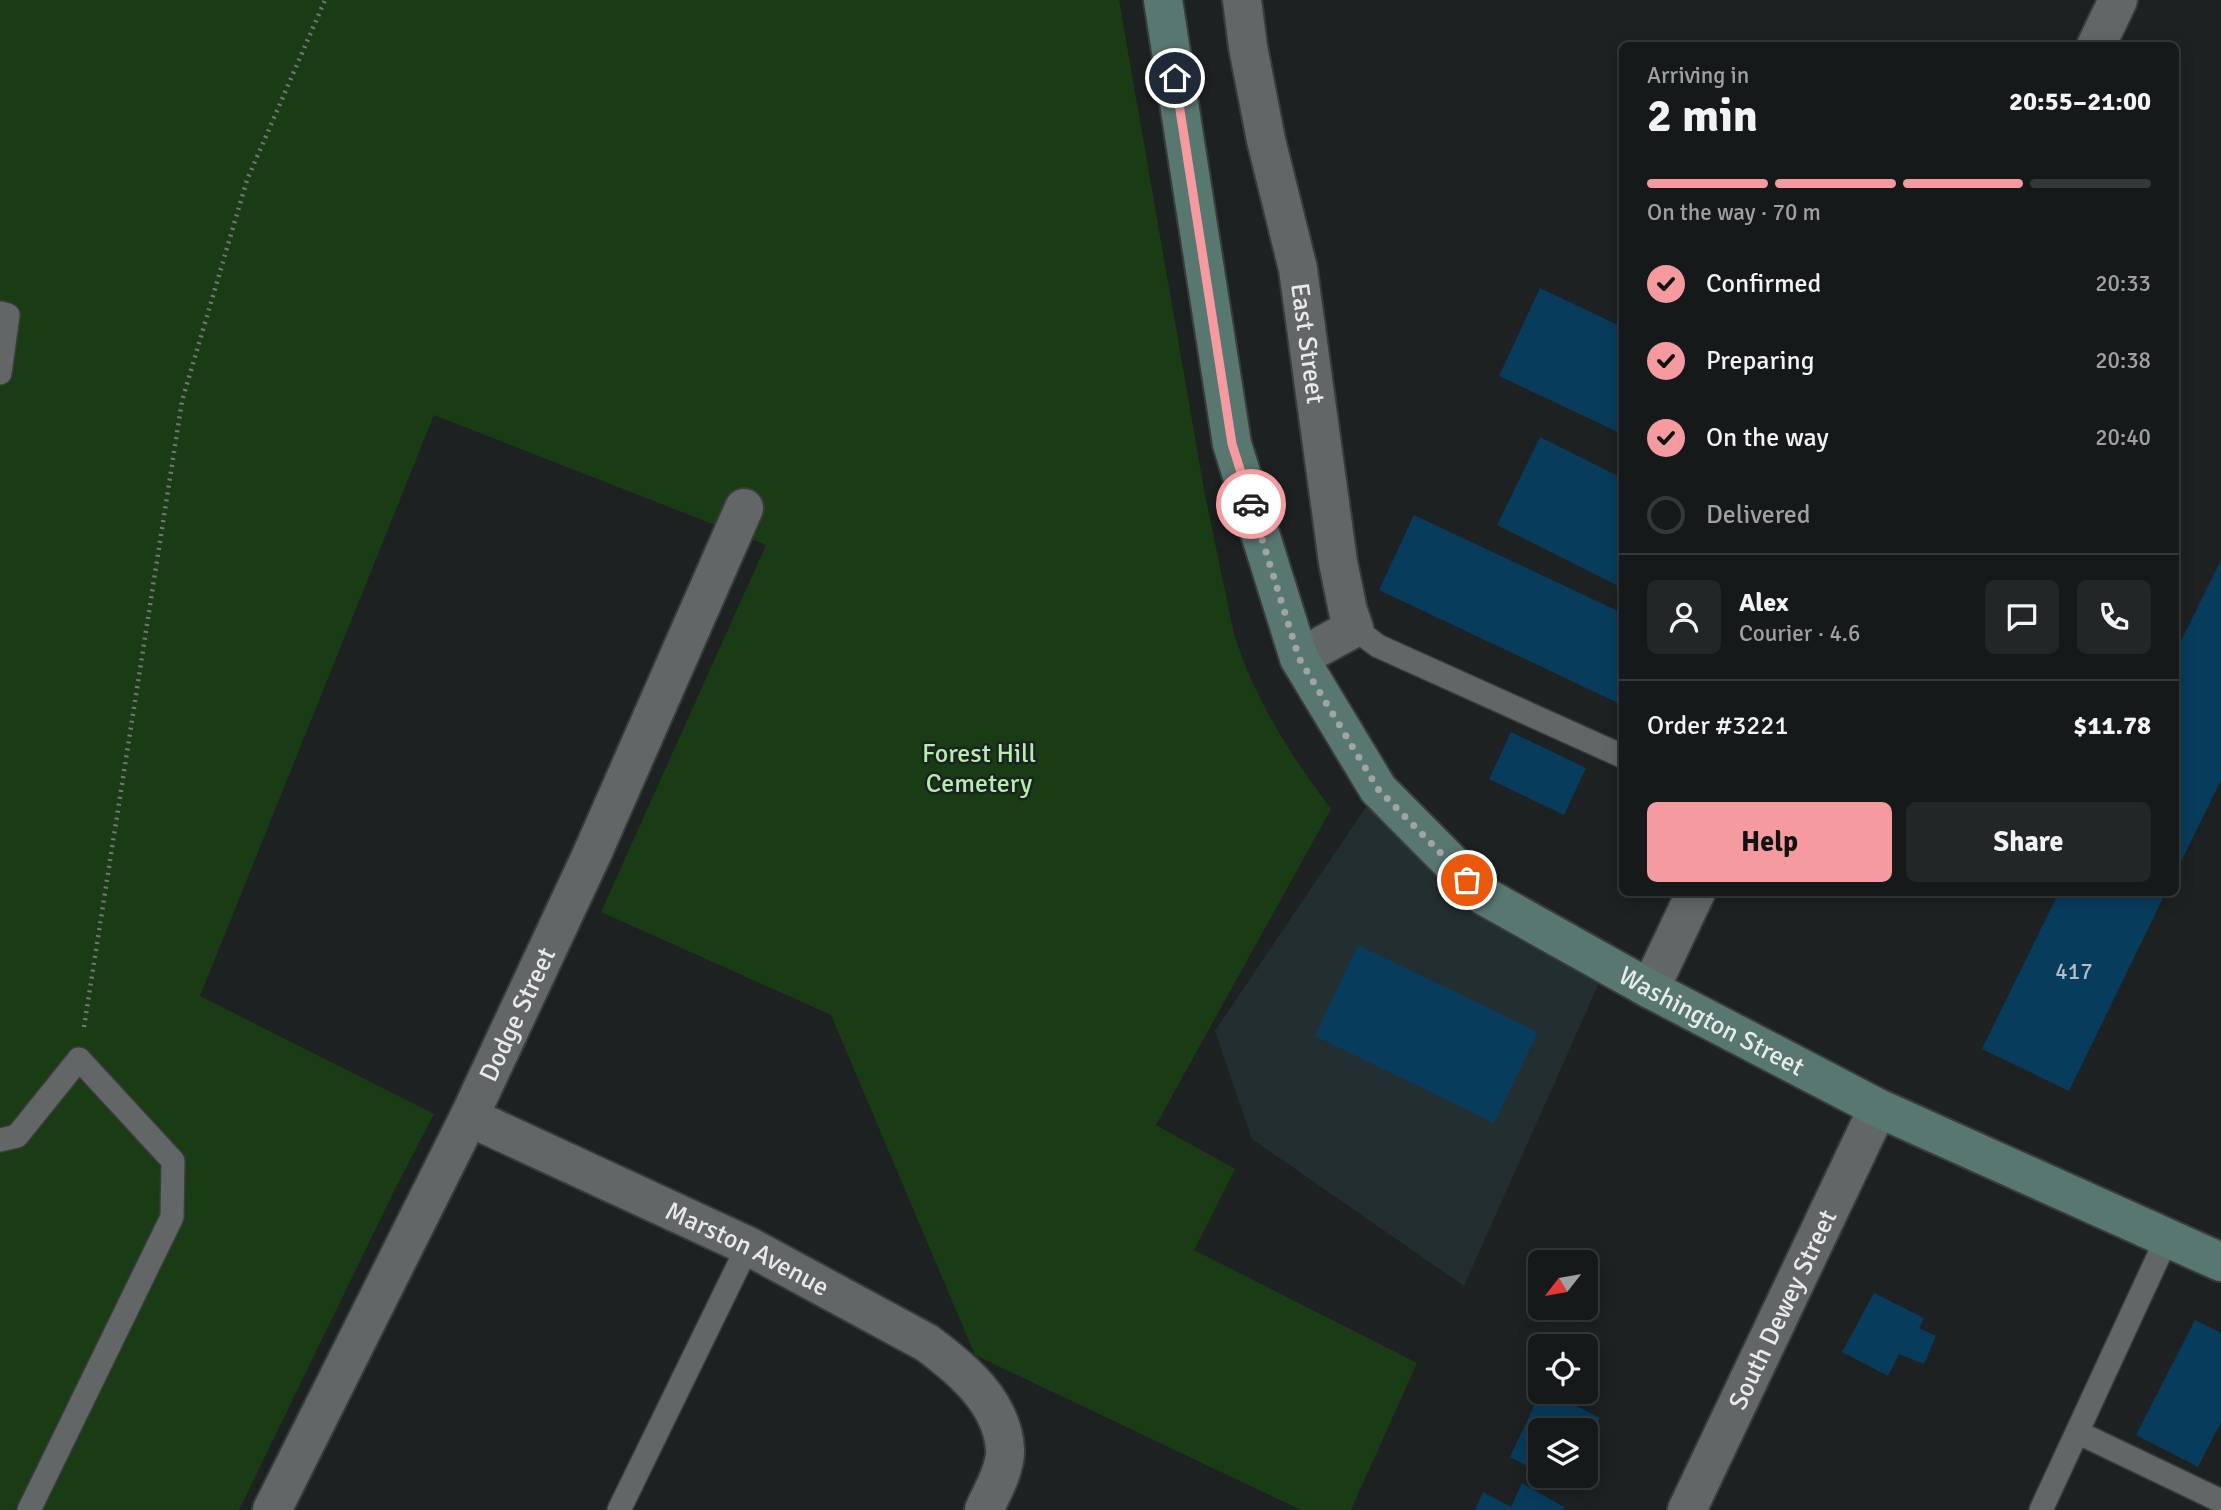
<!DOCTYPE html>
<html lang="en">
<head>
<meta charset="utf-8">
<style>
	:root { --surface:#16191a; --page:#232627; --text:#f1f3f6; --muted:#9ea0a2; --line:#353839; --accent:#f59b9f }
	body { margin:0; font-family:Signika,sans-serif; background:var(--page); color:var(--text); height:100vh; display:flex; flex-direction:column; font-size:26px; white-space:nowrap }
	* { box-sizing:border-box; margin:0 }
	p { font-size:23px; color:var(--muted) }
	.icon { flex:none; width:38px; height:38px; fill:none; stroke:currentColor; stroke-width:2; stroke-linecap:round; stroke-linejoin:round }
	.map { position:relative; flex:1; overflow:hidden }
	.drawer { position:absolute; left:1619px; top:42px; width:560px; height:854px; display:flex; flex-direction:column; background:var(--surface); border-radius:10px; box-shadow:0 4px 18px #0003,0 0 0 2px var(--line) }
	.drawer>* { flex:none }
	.needle { width:46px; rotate:239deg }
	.buttons { position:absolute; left:1528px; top:1250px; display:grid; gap:14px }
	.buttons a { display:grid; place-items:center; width:70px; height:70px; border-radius:10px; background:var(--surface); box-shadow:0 4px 18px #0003,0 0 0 2px var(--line); font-size:35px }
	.pin { position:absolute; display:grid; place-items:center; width:60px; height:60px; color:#fff; margin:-30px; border:4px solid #fff; border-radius:50%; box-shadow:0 2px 7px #0007 }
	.courier { position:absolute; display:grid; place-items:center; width:70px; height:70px; margin:-35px; border:5px solid #f59b9f; border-radius:50%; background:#fff; color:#222; box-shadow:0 2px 9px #0007 }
	.summary em { font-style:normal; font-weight:700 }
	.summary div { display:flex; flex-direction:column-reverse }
	.summary { display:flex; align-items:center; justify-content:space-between; height:119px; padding:0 28px }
	h1 { font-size:46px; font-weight:700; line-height:52px }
	.bar { display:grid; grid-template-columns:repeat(4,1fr); gap:10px 7px; align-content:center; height:84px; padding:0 28px }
	.bar i { height:9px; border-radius:5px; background:var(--line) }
	.bar .selected { background:var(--accent) }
	.bar p { grid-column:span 4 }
	.line { display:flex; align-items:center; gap:18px; padding:0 28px; border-top:2px solid var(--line) }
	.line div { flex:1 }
	.round { display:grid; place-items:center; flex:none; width:74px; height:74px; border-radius:10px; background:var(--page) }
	ol { padding:0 28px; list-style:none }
	li { display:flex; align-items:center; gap:21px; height:77px }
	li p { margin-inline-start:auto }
	li .icon { padding:7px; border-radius:50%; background:var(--accent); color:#111; stroke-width:4 }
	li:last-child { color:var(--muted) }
	li i { width:38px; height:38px; border:4px solid var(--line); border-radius:50% }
	.cta { display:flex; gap:14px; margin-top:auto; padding:14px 28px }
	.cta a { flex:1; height:80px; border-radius:10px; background:var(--accent); color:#111; font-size:28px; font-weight:700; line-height:80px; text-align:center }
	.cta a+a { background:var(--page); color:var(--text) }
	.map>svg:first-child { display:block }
</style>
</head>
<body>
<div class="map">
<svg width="2221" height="1510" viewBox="0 0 2221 1510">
	<rect width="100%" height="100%" fill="#1d2122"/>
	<path fill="#232e30" d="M1378 789 1484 896 1607 965 1464 1286 1252 1139 1215 1031Z"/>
	<path fill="#193c15" d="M0 0H1119L1205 495 1234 634C1254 698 1291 756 1331 809L1156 1125 1235 1169 1194 1250 1417 1363 1351 1510H1301L975 1355 831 1015 601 912 766 545 434 415 200 996 434 1114 395 1189 239 1510H0Z"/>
	<path fill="#073c5c" d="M1540 288 1622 327V434L1499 376Z
		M1540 437 1622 478V588L1497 525Z
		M1414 515 1622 613V705L1379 590Z
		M2221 560V780L2175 874V653Z
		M1511 732 1586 768 1564 815 1489 779Z
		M2059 892H2166L2069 1091 1982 1049Z
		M1358 945 1538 1032 1494 1123 1315 1036Z
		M1874 1293 1924 1318 1919 1328 1936 1336 1924 1364 1899 1354 1888 1376 1842 1352Z
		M2195 1320 2221 1333V1422L2198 1467 2136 1435Z
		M1541 1391H1547L1600 1418 1586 1450V1430H1540V1473L1510 1457Z
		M1545 1475H1574L1568 1487Z
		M1522 1483 1564 1507 1563 1510H1475L1483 1492 1511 1507Z"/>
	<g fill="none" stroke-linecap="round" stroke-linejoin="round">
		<g stroke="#383c3c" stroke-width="26">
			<path id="lane" d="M0 313 8 315 0 373
				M1354 628 1378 646 1622 756
				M0 1140 17 1136 79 1059 173 1161 172 1217 29 1510
				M2077 1432 2221 1501
				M619 1510 748 1246
				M2041 1510 2167 1238"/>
		</g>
		<g stroke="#383c3c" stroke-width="42">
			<g id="street">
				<path id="s1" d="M1242 0 1248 47 1266 140 1298 269 1338 562 1348 611 1354 628 1299 658"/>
				<path d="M2096 46 2118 0"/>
				<path d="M1650 989 1696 892"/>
				<path id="s2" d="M469 1117 748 1246 927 1343C962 1369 1002 1402 1005 1449 1006 1469 992 1492 984 1510"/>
				<path id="s3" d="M272 1510 469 1117 592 854 744 508"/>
				<path id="s4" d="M1687 1510 1878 1108"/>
			</g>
		</g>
		<g stroke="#383c3c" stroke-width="42">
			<g id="secondary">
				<path id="s5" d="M1163 0 1232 444 1299 658 1378 789 1484 896 1650 989 1878 1108 2221 1262"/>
			</g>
		</g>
		<path stroke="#747778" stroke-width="4.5" stroke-dasharray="2 5" stroke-linecap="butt" d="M84 1027 182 401 247 180 325 0"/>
		<use href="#lane" stroke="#626667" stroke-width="23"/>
		<use href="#street" stroke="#626667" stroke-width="38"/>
		<use href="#secondary" stroke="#597771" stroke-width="38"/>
	</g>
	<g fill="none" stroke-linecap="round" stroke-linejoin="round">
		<path stroke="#a1a4a5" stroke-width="7" stroke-dasharray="0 12.6" d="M1251 504 1299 658 1378 789 1467 880"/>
		<path stroke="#f59b9f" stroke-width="9" d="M1175 78 1232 444 1251 504"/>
	</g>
	<g text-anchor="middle" stroke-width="5" stroke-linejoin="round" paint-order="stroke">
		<g font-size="23" fill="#b0bec7">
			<text x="2074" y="979">417</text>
		</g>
		<g font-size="26" fill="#e8eaeb" stroke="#1d2122">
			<text dy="9" stroke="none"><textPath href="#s1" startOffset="350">East Street</textPath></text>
			<text dy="9" stroke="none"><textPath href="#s3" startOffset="553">Dodge Street</textPath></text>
			<text dy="9" stroke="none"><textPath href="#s5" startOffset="1237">Washington Street</textPath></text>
			<text dy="9" stroke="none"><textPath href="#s2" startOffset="308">Marston Avenue</textPath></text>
			<text dy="9" stroke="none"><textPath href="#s4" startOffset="222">South Dewey Street</textPath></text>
		</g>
		<g font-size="26" fill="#b3eeac" stroke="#1d2122">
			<text x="979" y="762">Forest Hill<tspan x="979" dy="30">Cemetery</tspan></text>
		</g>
	</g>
</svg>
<div class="buttons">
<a><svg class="needle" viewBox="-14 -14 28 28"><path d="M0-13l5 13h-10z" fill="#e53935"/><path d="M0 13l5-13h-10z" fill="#9ea0a2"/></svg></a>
<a><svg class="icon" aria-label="locate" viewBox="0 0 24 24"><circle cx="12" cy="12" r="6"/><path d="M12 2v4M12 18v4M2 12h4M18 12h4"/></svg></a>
<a><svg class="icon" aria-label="layers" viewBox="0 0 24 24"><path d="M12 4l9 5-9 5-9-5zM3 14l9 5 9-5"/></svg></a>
</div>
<div class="pin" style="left:1467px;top:880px;background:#ea580c"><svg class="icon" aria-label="bag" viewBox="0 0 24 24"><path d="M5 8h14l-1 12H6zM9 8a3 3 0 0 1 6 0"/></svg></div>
<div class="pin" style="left:1175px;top:78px;background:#1f2937"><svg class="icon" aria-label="home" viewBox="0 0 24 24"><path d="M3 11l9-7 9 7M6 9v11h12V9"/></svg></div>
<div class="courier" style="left:1251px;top:504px"><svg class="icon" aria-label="car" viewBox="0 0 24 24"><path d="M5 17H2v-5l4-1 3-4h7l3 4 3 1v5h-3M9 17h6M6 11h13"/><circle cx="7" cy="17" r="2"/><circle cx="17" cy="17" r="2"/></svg></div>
<section class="drawer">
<div class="summary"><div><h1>2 min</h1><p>Arriving in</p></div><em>20:55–21:00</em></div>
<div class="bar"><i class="selected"></i><i class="selected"></i><i class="selected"></i><i></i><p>On the way · 70 m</p></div>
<ol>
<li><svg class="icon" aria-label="check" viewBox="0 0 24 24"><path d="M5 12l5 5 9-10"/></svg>Confirmed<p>20:33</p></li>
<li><svg class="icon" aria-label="check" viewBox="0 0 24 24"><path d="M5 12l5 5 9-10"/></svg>Preparing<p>20:38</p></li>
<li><svg class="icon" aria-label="check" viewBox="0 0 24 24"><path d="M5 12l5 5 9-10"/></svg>On the way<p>20:40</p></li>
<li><i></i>Delivered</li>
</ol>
<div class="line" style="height:126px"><a class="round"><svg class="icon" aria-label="person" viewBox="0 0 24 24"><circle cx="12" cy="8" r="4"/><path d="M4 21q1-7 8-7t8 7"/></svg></a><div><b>Alex</b><p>Courier · 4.6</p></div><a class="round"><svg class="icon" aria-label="chat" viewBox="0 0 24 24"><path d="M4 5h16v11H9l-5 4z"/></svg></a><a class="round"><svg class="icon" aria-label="phone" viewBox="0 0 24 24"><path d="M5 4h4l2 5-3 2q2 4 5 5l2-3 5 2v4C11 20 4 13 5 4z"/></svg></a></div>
<div class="line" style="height:91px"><div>Order #3221</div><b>$11.78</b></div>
<div class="cta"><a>Help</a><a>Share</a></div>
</section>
</div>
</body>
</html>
